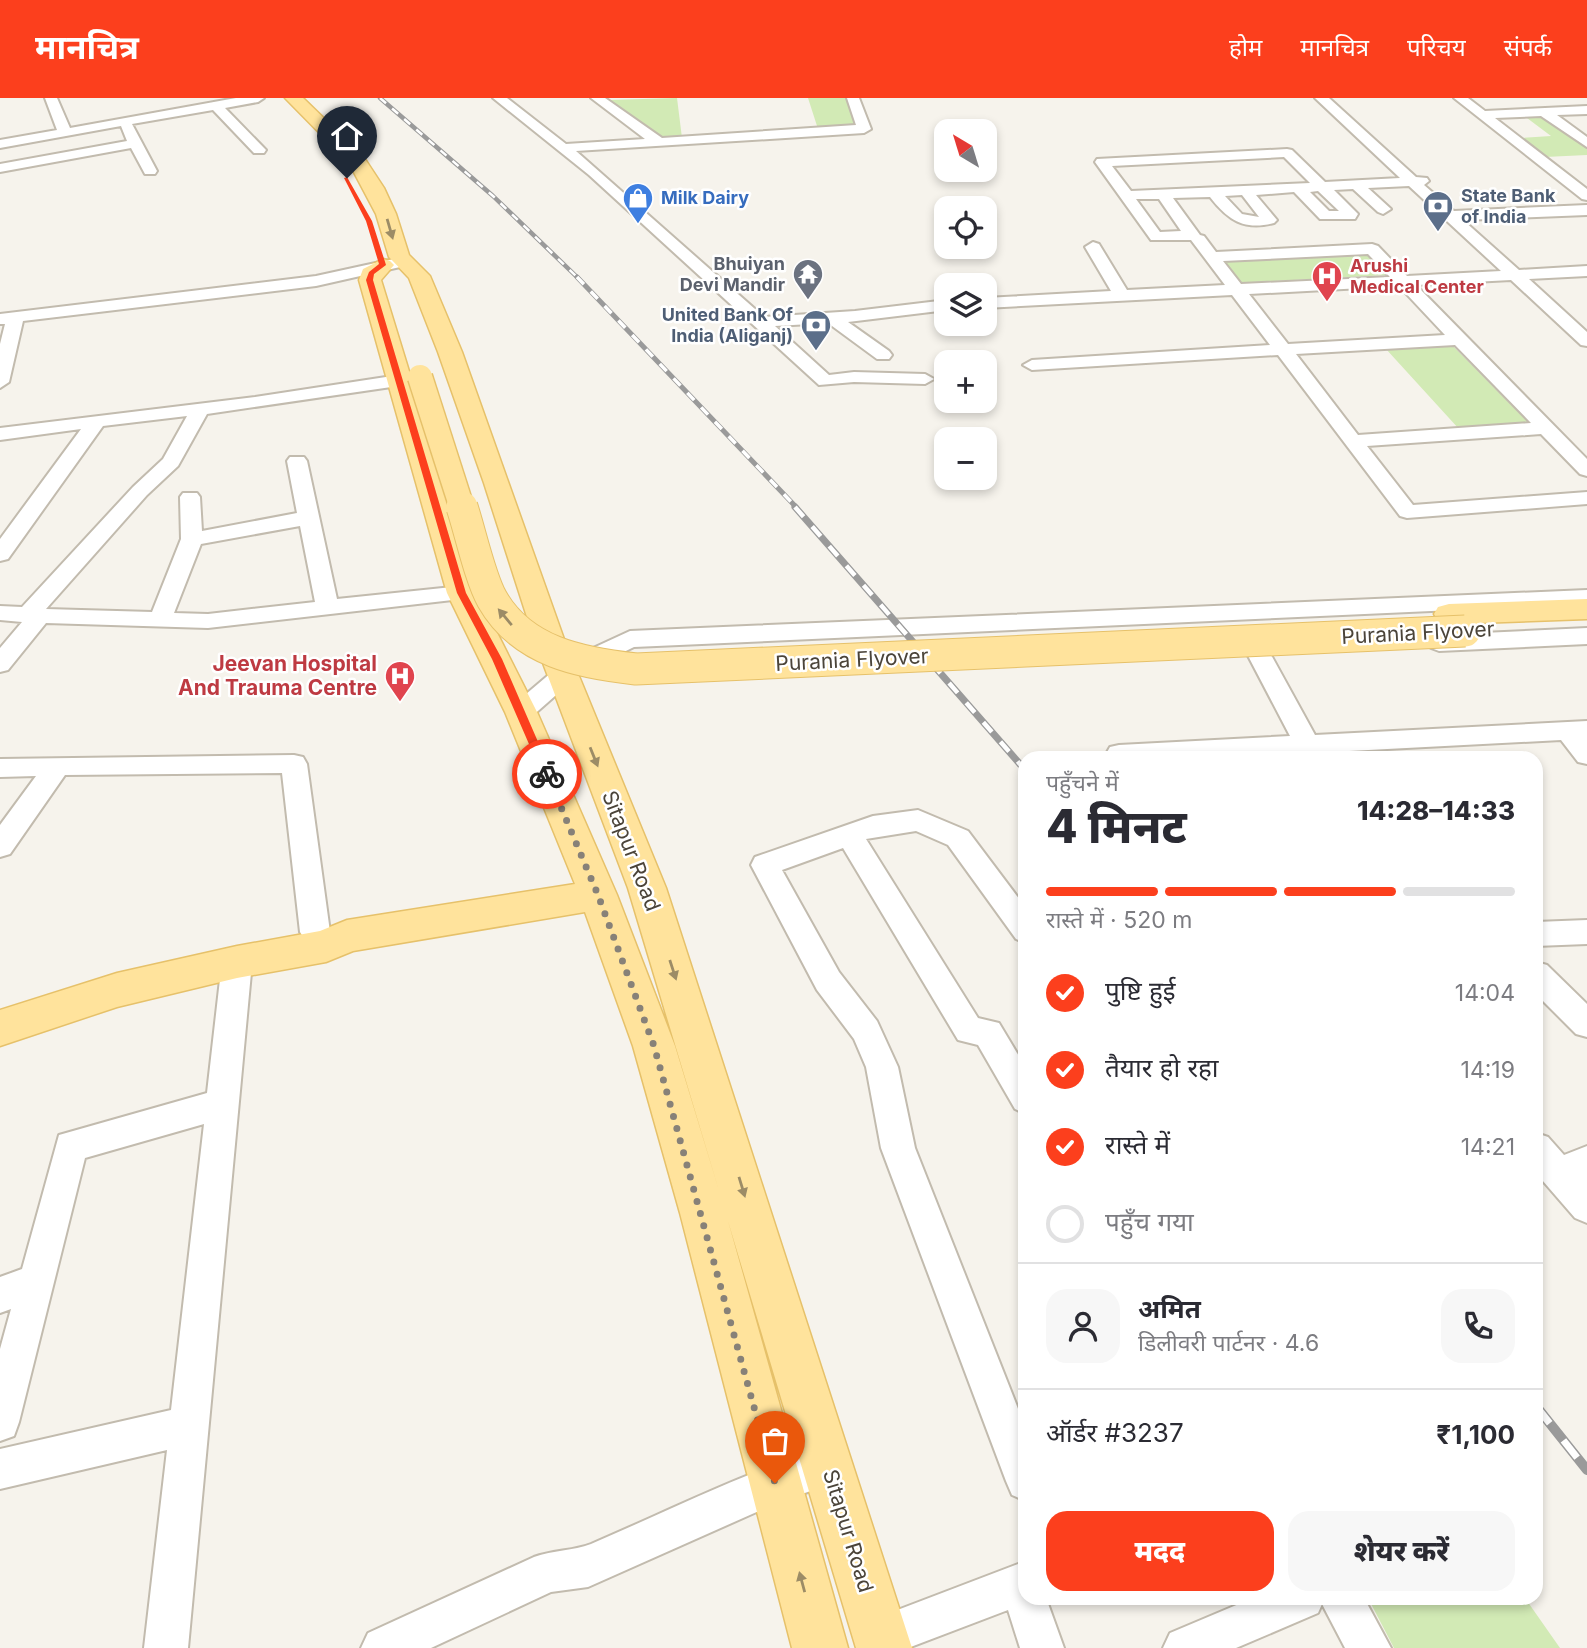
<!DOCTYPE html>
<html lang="hi">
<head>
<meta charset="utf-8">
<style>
	:root { --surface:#fff; --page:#f7f7f7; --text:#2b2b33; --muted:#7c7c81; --line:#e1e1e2; --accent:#fc3f1d }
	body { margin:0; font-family:Inter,"Noto Sans Devanagari",sans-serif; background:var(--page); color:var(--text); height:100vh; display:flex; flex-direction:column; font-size:26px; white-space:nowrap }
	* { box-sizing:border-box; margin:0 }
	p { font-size:23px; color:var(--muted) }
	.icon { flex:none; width:38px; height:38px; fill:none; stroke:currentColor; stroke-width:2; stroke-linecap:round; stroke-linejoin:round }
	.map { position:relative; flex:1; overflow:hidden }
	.side { position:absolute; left:1018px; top:653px; width:525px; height:854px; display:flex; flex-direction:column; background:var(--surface); border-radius:21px; box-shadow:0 4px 10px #0003 }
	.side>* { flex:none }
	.needle { width:46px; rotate:322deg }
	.controls { position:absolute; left:934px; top:21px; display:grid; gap:14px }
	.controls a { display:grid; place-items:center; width:63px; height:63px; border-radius:14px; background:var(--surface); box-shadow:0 4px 10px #0003; font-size:35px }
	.pin { position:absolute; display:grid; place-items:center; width:60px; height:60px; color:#fff; margin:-72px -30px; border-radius:50% 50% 50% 0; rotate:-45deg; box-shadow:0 0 7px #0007 }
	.pin .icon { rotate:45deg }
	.courier { position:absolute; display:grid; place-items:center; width:70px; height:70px; margin:-35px; border:5px solid #fc3f1d; border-radius:50%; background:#fff; color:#222; box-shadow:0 2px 9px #0007 }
	.overview em { font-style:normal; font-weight:800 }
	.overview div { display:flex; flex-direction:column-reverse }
	.overview { display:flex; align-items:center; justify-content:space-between; height:119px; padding:0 28px }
	h1 { font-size:46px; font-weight:800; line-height:52px }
	.bar { display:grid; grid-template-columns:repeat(4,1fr); gap:10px 7px; align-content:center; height:84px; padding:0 28px }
	.bar i { height:9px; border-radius:5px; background:var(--line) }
	.bar .current { background:var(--accent) }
	.bar p { grid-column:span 4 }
	.line { display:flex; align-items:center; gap:18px; padding:0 28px; border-top:2px solid var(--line) }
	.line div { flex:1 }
	.round { display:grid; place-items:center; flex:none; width:74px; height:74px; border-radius:21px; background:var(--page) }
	ol { padding:0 28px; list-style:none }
	li { display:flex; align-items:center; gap:21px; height:77px }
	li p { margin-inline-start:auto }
	li .icon { padding:7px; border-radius:50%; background:var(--accent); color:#fff; stroke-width:4 }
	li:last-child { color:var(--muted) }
	li i { width:38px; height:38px; border:4px solid var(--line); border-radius:50% }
	.primary-button { display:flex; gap:14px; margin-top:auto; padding:14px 28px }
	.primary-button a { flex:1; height:80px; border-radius:21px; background:var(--accent); color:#fff; font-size:28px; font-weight:800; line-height:80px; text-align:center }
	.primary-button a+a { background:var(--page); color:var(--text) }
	header { display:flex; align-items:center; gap:42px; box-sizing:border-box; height:98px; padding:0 35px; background:var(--accent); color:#fff }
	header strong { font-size:33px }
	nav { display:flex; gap:38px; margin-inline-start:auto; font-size:24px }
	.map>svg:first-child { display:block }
</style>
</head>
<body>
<header>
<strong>मानचित्र</strong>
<nav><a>होम</a><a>मानचित्र</a><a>परिचय</a><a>संपर्क</a></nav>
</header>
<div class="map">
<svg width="1587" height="1550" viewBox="0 0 1587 1550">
	<rect width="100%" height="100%" fill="#f6f3ec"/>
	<path fill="#d2eab5" d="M677 0 682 40 663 41 608 2Z
		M808 0H846L858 30 818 31Z
		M1523 17H1540L1587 50V57L1545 59 1521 40 1551 38Z
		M1367 154 1389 177 1239 185 1221 162Z
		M1452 247 1530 326 1459 331 1386 251Z
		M1368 1500H1525L1560 1550H1394Z"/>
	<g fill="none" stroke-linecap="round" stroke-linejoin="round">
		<g stroke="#c2bbae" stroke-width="4">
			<path id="minor" d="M45 0H57L70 30 236 0H264L258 4 225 10 266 52 264 55H254L213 12 132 26 157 73 155 76H145L131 50 0 74V66L127 43 121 28 0 50V42L57 32Z
				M493 0H507L566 46 645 41 591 0H605L662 40 856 27 847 0H859L871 31 864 35 576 53 764 219 855 213 947 202V212L848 224 889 253 892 257 889 261H877L828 225 775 228 829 277 854 274 925 276 934 281 925 286 854 284 819 287 589 77Z
				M1315 0H1329L1416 79 1427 80 1429 83 1424 87 1454 113 1587 107V117L1463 122 1519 172 1587 168V178L1529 181 1587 234V248L1581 247 1511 182 1416 187 1587 361V378L1580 376 1541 336 1367 348 1413 407 1587 394V406L1407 420 1400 418 1278 257 1032 272 1023 267 1032 262 1270 247 1232 197 985 210V200L1111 193 1085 149 1093 144 1099 146 1127 192 1225 187 1191 142H1151L1095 64 1097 61 1287 51 1292 52 1325 84 1400 80ZM1284 59 1310 85 1131 93 1112 68ZM1409 88 1501 173 1407 178 1378 148 1372 146 1216 154 1204 138 1200 137 1173 100 1210 99C1228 122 1244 133 1274 125L1277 122 1256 97 1294 94 1320 121H1355L1358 116 1334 92 1353 91 1378 114 1383 116 1391 111 1368 90ZM1318 93 1339 113H1329L1310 94ZM1242 97 1259 119 1242 116 1225 98ZM1136 101H1159L1181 133 1160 134ZM1368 156 1390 179 1241 186 1223 163ZM1399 188 1445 237 1288 246 1249 196ZM1455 247 1531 325 1358 337 1296 256Z
				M1454 0H1468L1485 13 1587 8V16L1557 17 1587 39V49L1541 18 1495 20 1587 91V102L1582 101Z
				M403 159 411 164 409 167 316 188 23 223 9 284 0 290V246L5 226H0V216L316 178Z
				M399 277 405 279 408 283 405 287 207 316 178 368 147 397 46 511 152 514 181 441 180 399 183 395H197L200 399 202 433 297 415 287 363 290 359H304L307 363 337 501 462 488 470 490 473 495 470 500 208 530 46 525 8 572 0 574V550L22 524 0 522V508L22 509 133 389 163 361 187 318 103 328 8 461 0 463V441L81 331 0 342V330L255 299ZM300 428 315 504 208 516 174 515 201 446Z
				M1587 492V506L634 549 581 575 530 620 521 623 512 620 509 614 512 608 565 563 630 533Z
				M1587 530V546L1439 553 1431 550 1427 545 1431 540 1439 537Z
				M1257 544 1265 546 1315 637 1587 623V666L1578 664 1561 642 1330 654 1331 660H1305L1301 656 1225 660H1108L1106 656 1110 649 1119 647 1290 638 1245 552 1249 546Z
				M294 657 303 659 307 666 330 834 325 842 315 846 305 842 300 834 282 675 65 677 10 756 0 759V727L36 678 0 679V661Z
				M918 712 968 733 1026 810V845L1016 841 948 747 916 733 866 741 978 920 999 925 1026 970V1016L1015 1011 978 947 958 942 843 750 782 772 839 874 877 923 898 969 915 1050 1026 1331V1403L1012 1397 1006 1383 881 1050 866 969 854 941 817 892 751 767 755 759 873 718Z
				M1587 822V846L1536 848V824Z
				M237 852 248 855 252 864 188 1550H144L167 1352 0 1391V1351L171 1312 204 1026 85 1060 19 1324 14 1338 0 1343V1251L11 1211 0 1215V1179L22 1171 59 1037 207 995 222 864 226 855Z
				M1536 864 1547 867 1587 906V939L1576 936 1536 896Z
				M1536 1035 1548 1039 1564 1057 1587 1048V1125L1575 1120 1536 1075Z
				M828 1348 842 1354 848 1368 842 1382 779 1404 588 1489 551 1494 431 1550H361L368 1535 534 1459C553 1452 573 1453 591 1446 670 1412 746 1374 828 1348Z
				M1026 1463V1500H1046L1064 1550H1020L1008 1512 908 1550H864L860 1539 866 1524Z
				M1253 1500H1364L1391 1550H1345L1322 1506 1318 1515 1236 1550H1163L1170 1535Z"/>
		</g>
		<g stroke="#e6c16a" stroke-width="3">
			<path id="major" d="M285 0H303L363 58 384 90 396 116 409 157 430 178 462 254 565 544 666 790 912 1550H856L728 1123 848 1550H792L680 1115 633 948 585 814 353 853 326 864 237 880 117 909 0 948V912L117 875 237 848 320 833 347 822 575 786 505 614 447 495 359 182 363 171 383 161 390 163 394 167 381 182 477 495 537 614 617 797 675 948 720 1096 628 790 535 544 484 385 438 254 409 180 389 159 376 116 349 65Z
				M1587 501V521L1449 526 1438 523 1434 516 1438 509 1449 506Z"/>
		</g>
		<use href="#minor" fill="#fff" fill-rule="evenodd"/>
		<use href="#major" fill="#ffe39c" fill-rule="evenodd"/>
		<g stroke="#9a9a9a" stroke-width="4.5">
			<path id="rail-far3" d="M380 0 493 98 579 181"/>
		</g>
		<g stroke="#9a9a9a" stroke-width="5">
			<path id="rail-far2" d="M577 179 797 410"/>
		</g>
		<g stroke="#9a9a9a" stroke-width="7">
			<path id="rail-far1" d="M795 409 1026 673"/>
		</g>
		<g stroke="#9a9a9a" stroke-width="10">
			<path id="rail" d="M1536 1308 1587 1372"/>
		</g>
		<use href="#rail-far3" stroke="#fff" stroke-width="2.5" stroke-dasharray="8" stroke-linecap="butt"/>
		<use href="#rail-far2" stroke="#fff" stroke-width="3.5" stroke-dasharray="10" stroke-linecap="butt"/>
		<use href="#rail-far1" stroke="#fff" stroke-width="4.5" stroke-dasharray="13" stroke-linecap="butt"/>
		<use href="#rail" stroke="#fff" stroke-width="7" stroke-dasharray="22" stroke-linecap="butt"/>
		<g stroke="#e6c16a" stroke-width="27" stroke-linecap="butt">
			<path id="major-bridge-far1" d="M420 279 462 410"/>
		</g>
		<g stroke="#e6c16a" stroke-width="33" stroke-linecap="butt">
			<path id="major-bridge" d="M462 409C470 433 480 480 492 501 522 554 581 565 636 571L1465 533"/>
		</g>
		<use href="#major-bridge-far1" stroke="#ffe39c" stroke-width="24"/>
		<use href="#major-bridge" stroke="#ffe39c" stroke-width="31"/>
	</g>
	<defs><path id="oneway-solid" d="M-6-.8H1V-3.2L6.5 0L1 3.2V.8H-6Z" transform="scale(1.75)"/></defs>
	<g fill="#9c8c66">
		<use href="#oneway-solid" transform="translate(390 131) rotate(74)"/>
		<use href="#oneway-solid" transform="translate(505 519) rotate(-130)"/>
		<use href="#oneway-solid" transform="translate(594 659) rotate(68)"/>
		<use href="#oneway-solid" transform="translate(673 872) rotate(72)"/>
		<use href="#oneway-solid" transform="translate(742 1089) rotate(73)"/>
		<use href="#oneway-solid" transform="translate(802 1484) rotate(-105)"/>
	</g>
	<path fill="#fc3f1d" d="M347 79 372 123 386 167 374 176 373 182 466 495 502 561 552 676 551 678 547 680 542 676 492 561 457 495 366 182 369 174 379 166 366 123 344 80Z"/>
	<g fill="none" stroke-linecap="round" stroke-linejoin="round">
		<path stroke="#878178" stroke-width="7" stroke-dasharray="0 12.6" d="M547 676 598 797 654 948 775 1385"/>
	</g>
	<defs>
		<g id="shop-pin" transform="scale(1.575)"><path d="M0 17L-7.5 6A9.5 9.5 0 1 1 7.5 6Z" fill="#3f7fe0" stroke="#fff"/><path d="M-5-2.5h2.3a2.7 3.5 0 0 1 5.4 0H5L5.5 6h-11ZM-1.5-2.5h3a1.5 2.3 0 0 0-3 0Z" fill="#fff"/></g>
		<g id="bank-pin" transform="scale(1.575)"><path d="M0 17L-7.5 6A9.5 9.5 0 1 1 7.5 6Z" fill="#5c6f8a" stroke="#fff"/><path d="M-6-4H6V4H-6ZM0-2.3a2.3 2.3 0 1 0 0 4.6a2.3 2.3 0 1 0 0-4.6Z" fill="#fff"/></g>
		<g id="temple-pin" transform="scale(1.575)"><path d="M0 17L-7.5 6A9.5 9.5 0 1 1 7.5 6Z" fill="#6b7280" stroke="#fff"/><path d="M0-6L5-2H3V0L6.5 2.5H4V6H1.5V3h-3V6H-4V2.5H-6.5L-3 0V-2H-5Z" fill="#fff"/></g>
		<g id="hospital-pin" transform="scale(1.575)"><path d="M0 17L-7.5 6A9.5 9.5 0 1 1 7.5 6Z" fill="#e0444e" stroke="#fff"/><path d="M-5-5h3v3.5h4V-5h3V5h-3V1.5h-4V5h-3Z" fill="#fff"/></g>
	</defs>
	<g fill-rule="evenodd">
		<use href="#shop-pin" x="638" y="100"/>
		<use href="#bank-pin" x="1438" y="108"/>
		<use href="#temple-pin" x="808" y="176"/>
		<use href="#hospital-pin" x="1327" y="178"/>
		<use href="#bank-pin" x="816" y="227"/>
		<use href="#hospital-pin" x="400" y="578"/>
	</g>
	<g text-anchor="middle" stroke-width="5" stroke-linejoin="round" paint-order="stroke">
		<g font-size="18" font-weight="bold" fill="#4e5e75" stroke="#fff" text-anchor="start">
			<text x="1461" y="104">State Bank<tspan x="1461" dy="21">of India</tspan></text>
			<text x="793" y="223" text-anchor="end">United Bank Of<tspan x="793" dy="21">India (Aliganj)</tspan></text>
		</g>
		<g font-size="18" font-weight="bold" fill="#366cbe" stroke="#fff" text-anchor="start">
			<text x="661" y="106">Milk Dairy</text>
		</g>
		<g font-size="18" font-weight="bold" fill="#5b616d" stroke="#fff" text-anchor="end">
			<text x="785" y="172">Bhuiyan<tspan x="785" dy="21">Devi Mandir</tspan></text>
		</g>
		<g font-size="18" font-weight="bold" fill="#be3a42" stroke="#fff" text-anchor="start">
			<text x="1350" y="174">Arushi<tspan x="1350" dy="21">Medical Center</tspan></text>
		</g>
		<g font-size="21" fill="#4b4439" stroke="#fff">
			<text transform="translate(1418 535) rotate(-3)" y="7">Purania Flyover</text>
			<text transform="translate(852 562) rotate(-3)" y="7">Purania Flyover</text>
			<text transform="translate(631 753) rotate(69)" y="7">Sitapur Road</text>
			<text transform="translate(848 1433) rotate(73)" y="7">Sitapur Road</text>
		</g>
		<g font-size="21" font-weight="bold" fill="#be3a42" stroke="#fff" text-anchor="end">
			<text x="377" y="573">Jeevan Hospital<tspan x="377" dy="24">And Trauma Centre</tspan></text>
		</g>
	</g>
</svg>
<div class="controls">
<a><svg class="needle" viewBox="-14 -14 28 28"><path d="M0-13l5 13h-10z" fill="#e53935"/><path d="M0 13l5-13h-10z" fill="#7c7c81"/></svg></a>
<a><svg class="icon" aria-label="locate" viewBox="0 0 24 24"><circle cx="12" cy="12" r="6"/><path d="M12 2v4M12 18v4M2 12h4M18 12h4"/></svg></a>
<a><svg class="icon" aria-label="layers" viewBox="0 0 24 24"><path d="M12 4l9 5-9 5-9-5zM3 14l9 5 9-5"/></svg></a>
<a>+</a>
<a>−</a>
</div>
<div class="pin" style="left:775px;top:1385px;background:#ea580c"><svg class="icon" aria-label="bag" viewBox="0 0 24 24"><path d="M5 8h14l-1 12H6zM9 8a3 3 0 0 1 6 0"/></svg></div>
<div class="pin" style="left:347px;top:80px;background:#1f2937"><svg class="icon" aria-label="home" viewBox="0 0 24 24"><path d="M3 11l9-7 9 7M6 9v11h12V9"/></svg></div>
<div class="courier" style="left:547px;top:676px"><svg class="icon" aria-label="bike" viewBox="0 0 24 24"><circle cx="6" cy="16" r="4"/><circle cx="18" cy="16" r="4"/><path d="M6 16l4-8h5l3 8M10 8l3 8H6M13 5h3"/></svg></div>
<section class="side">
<div class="overview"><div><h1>4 मिनट</h1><p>पहुँचने में</p></div><em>14:28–14:33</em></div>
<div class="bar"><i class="current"></i><i class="current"></i><i class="current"></i><i></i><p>रास्ते में · 520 m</p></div>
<ol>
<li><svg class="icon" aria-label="check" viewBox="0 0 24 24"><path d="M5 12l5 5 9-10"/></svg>पुष्टि हुई<p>14:04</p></li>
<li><svg class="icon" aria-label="check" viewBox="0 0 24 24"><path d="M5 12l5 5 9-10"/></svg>तैयार हो रहा<p>14:19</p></li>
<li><svg class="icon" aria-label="check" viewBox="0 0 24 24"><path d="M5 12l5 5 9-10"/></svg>रास्ते में<p>14:21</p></li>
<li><i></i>पहुँच गया</li>
</ol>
<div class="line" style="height:126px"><a class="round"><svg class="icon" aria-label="person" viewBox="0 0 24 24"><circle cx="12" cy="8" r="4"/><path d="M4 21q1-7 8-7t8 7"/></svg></a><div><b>अमित</b><p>डिलीवरी पार्टनर · 4.6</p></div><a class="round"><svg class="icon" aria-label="phone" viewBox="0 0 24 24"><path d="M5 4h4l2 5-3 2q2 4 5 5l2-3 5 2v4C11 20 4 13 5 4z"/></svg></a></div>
<div class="line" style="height:91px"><div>ऑर्डर #3237</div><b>₹1,100</b></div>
<div class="primary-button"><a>मदद</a><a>शेयर करें</a></div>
</section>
</div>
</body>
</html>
